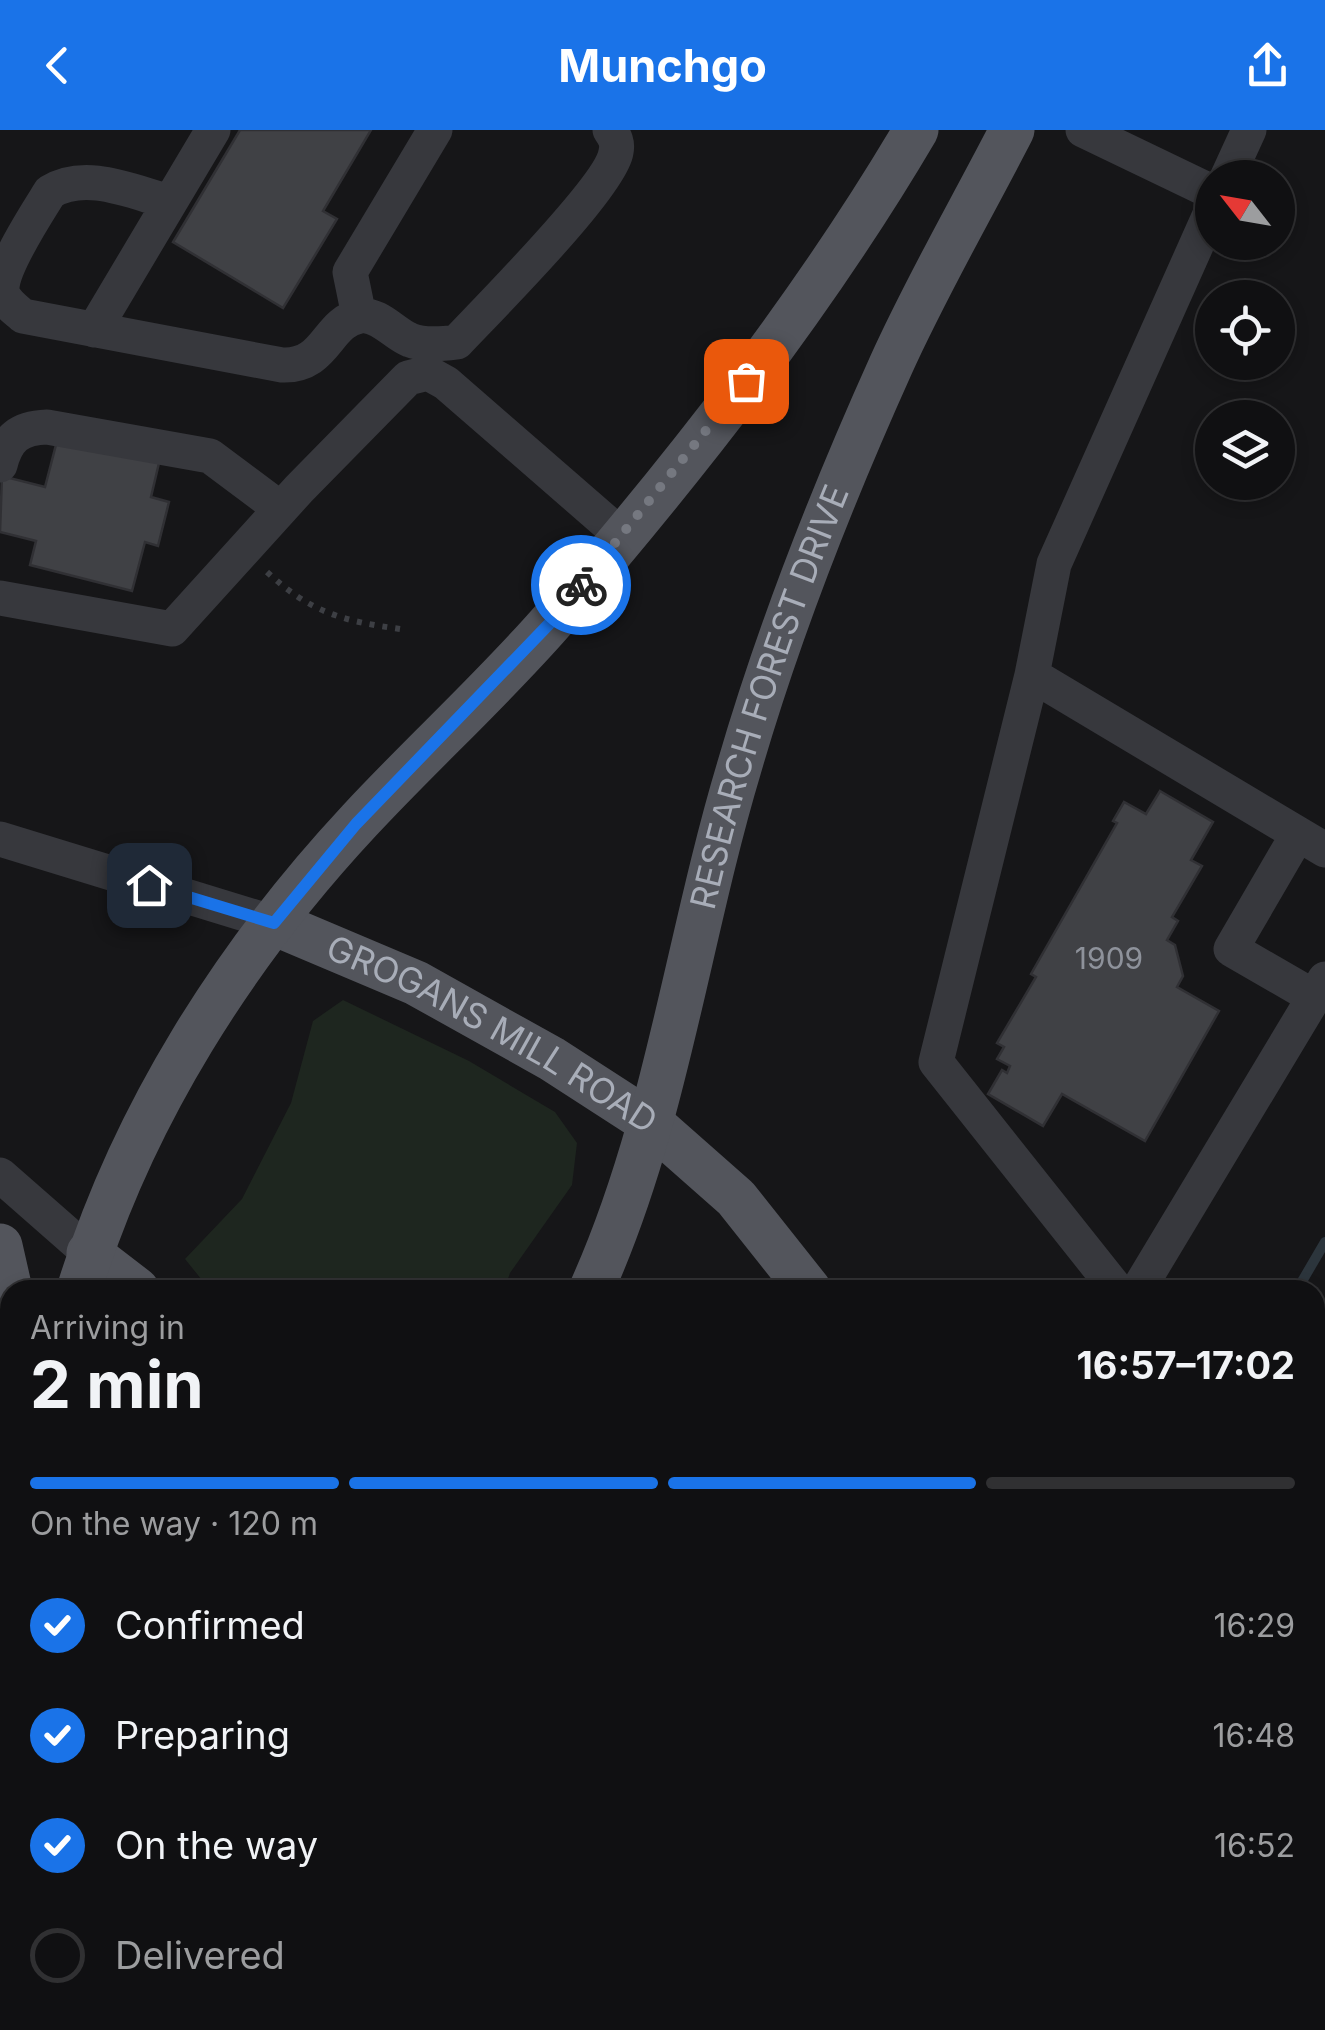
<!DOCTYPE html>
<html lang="en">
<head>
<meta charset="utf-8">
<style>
	:root { --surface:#101012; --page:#19191b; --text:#f1f3f6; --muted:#9c9d9f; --line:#303032; --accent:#1a73e8 }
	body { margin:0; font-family:Inter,sans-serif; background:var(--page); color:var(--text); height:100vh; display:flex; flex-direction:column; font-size:38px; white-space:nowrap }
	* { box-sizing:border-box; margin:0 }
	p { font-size:32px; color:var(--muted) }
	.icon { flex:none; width:55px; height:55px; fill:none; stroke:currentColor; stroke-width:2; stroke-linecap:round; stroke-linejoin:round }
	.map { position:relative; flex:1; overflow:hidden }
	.panel { position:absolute; left:0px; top:1150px; width:1325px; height:750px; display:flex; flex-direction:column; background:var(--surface); border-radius:30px 30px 0 0; box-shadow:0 5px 15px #0003,0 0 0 2px var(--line) }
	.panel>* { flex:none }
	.needle { width:65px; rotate:301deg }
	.tools { position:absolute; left:1195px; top:30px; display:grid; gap:20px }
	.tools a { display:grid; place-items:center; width:100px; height:100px; border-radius:50%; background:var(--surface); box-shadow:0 5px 15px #0003,0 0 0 2px var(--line); font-size:50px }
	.pin { position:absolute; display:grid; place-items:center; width:85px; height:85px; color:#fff; margin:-42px; border-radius:20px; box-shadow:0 5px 15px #0006 }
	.courier { position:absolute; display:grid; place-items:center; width:100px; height:100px; margin:-50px; border:8px solid #1a73e8; border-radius:50%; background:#fff; color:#222; box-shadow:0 2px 12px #0007 }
	.overview em { font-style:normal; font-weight:700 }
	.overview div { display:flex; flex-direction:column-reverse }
	.overview { display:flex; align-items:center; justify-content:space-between; height:170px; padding:0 30px }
	h1 { font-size:65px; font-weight:700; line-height:75px }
	.bar { display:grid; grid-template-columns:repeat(4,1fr); gap:15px 10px; align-content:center; height:120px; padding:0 30px }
	.bar i { height:12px; border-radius:8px; background:var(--line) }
	.bar .selected { background:var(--accent) }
	.bar p { grid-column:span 4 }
	ol { padding:0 30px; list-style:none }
	li { display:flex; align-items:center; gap:30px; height:110px }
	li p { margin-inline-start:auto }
	li .icon { padding:10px; border-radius:50%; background:var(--accent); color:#fff; stroke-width:4 }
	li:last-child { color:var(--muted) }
	li i { width:55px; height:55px; border:5px solid var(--line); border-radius:50% }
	header { display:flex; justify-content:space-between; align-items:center; height:130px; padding:0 30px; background:var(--accent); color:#fff; font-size:45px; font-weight:700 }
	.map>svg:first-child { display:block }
</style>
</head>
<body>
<header><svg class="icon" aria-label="back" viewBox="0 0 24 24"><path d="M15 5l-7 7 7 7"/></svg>Munchgo<svg class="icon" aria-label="share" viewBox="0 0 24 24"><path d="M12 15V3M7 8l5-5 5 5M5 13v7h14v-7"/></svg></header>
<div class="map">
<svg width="1325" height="1900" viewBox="0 0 1325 1900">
	<rect width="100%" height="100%" fill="#161618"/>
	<path fill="#1e261f" d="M343 870 469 931 555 982 577 1013 572 1055 510 1143 504 1160H210L185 1129 242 1069 291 973 313 891Z
		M1315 1739 1325 1744V1900H962L969 1890H1315Z
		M77 1890H292L287 1900H69Z
		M380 1890H659L652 1900H407Z"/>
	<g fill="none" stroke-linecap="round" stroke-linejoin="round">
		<path stroke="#2c353c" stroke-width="10" d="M1297 1160 1325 1112
			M871 1900 877 1890"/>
	</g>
	<path fill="#404145" stroke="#303034" stroke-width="2.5" d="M240 0H371L323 81 337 89 283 178 173 112Z
		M58 307 159 333 151 367 169 372 158 416 145 412 132 461 30 435 36 411 0 402 2 346 45 357Z
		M1160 661 1213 692 1191 730 1202 736 1172 787 1178 791 1167 810 1175 815 1183 846 1177 857 1219 881 1145 1011 1062 964 1043 996 988 964 1002 940 1007 943 1010 936 997 929 1004 917 997 913 1036 847 1031 844 1117 693 1113 691 1124 672 1146 684Z"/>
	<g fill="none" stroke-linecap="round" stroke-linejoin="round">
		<path stroke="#3d3f44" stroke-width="6" stroke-dasharray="5 8" stroke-linecap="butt" d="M267 442C310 482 342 491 400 499
			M1315 1752 1325 1757
			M123 1900 131 1890
			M797 1900 802 1890"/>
		<path stroke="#37383d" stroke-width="35" d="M1083 0 1212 62
			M1227 48 1249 0
			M170 72C132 62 86 40 50 62 37 83 0 139 2 162 5 172 15 179 23 186L282 235C327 237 326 192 360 186 379 183 394 204 410 210 424 216 442 214 457 212 487 180 611 56 616 22 618 13 615 7 610 0
			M1212 80 1054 434 1032 545 1325 720
			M359 186 350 142 435 0
			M94 200 213 0
			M0 335C7 308 19 298 47 297L210 326 281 379
			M0 468 172 499 299 359 408 248 428 243 446 253 622 406
			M1032 545 936 932 1117 1160
			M1298 704 1231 819 1314 867
			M0 709 274 793
			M0 1045 89 1123
			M1138 1160 1325 849
			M675 1900 680 1890"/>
		<g stroke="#53555c" stroke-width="45">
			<path id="s1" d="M274 793 416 853 552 929 651 993 736 1068 809 1160"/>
			<path d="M0 1116 10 1160"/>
			<path d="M89 1123 137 1160"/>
			<path d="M79 1160C132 986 235 824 359 691 422 623 492 560 553 490 685 337 813 175 916 0"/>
			<path id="s2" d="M591 1160C666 994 687 811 739 638 779 500 832 366 891 235 927 155 972 78 1012 0"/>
			<path d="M0 1496 10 1456"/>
			<path d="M1315 1581 1325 1586"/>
			<path d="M1315 1679 1325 1684"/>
			<path d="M0 1893 10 1879"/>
		</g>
	</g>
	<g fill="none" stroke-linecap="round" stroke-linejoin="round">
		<path stroke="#757880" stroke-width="10" stroke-dasharray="0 18" d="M581 455 746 251"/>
		<path stroke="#1a73e8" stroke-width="12" d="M149 755 274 793 356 694 550 493 581 455"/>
	</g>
	<g text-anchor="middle" stroke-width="10" stroke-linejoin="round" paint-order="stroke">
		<g font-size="30" fill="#8e929b">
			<text x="1109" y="839">1909</text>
		</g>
		<g font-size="35" fill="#a8adb8" stroke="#111113">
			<text dy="12" stroke="none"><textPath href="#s2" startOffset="620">RESEARCH FOREST DRIVE</textPath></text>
			<text dy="12" stroke="none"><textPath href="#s1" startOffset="245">GROGANS MILL ROAD</textPath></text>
		</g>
	</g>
</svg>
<div class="tools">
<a><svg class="needle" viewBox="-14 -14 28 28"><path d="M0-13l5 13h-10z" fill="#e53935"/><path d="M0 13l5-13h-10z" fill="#9c9d9f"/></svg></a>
<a><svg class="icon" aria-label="locate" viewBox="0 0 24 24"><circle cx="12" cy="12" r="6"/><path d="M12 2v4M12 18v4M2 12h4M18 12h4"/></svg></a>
<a><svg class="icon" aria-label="layers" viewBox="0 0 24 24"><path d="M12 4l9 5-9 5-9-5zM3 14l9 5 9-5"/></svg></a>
</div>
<div class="pin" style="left:746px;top:251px;background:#ea580c"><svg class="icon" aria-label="bag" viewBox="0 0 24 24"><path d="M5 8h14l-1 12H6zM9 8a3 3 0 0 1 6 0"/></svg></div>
<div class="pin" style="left:149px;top:755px;background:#1f2937"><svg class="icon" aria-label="home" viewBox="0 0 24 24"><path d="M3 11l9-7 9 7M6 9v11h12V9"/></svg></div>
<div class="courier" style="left:581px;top:455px"><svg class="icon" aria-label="bike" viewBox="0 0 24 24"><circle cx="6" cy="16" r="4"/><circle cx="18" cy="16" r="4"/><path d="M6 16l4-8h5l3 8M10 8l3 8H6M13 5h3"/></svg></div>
<section class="panel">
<div class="overview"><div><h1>2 min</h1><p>Arriving in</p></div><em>16:57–17:02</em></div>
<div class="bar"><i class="selected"></i><i class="selected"></i><i class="selected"></i><i></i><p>On the way · 120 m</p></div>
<ol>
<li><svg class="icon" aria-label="check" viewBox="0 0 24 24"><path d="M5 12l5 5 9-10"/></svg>Confirmed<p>16:29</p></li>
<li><svg class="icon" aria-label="check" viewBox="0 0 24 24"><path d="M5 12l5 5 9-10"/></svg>Preparing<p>16:48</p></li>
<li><svg class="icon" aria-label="check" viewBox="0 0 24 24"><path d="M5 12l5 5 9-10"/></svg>On the way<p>16:52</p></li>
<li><i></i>Delivered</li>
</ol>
</section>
</div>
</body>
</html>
